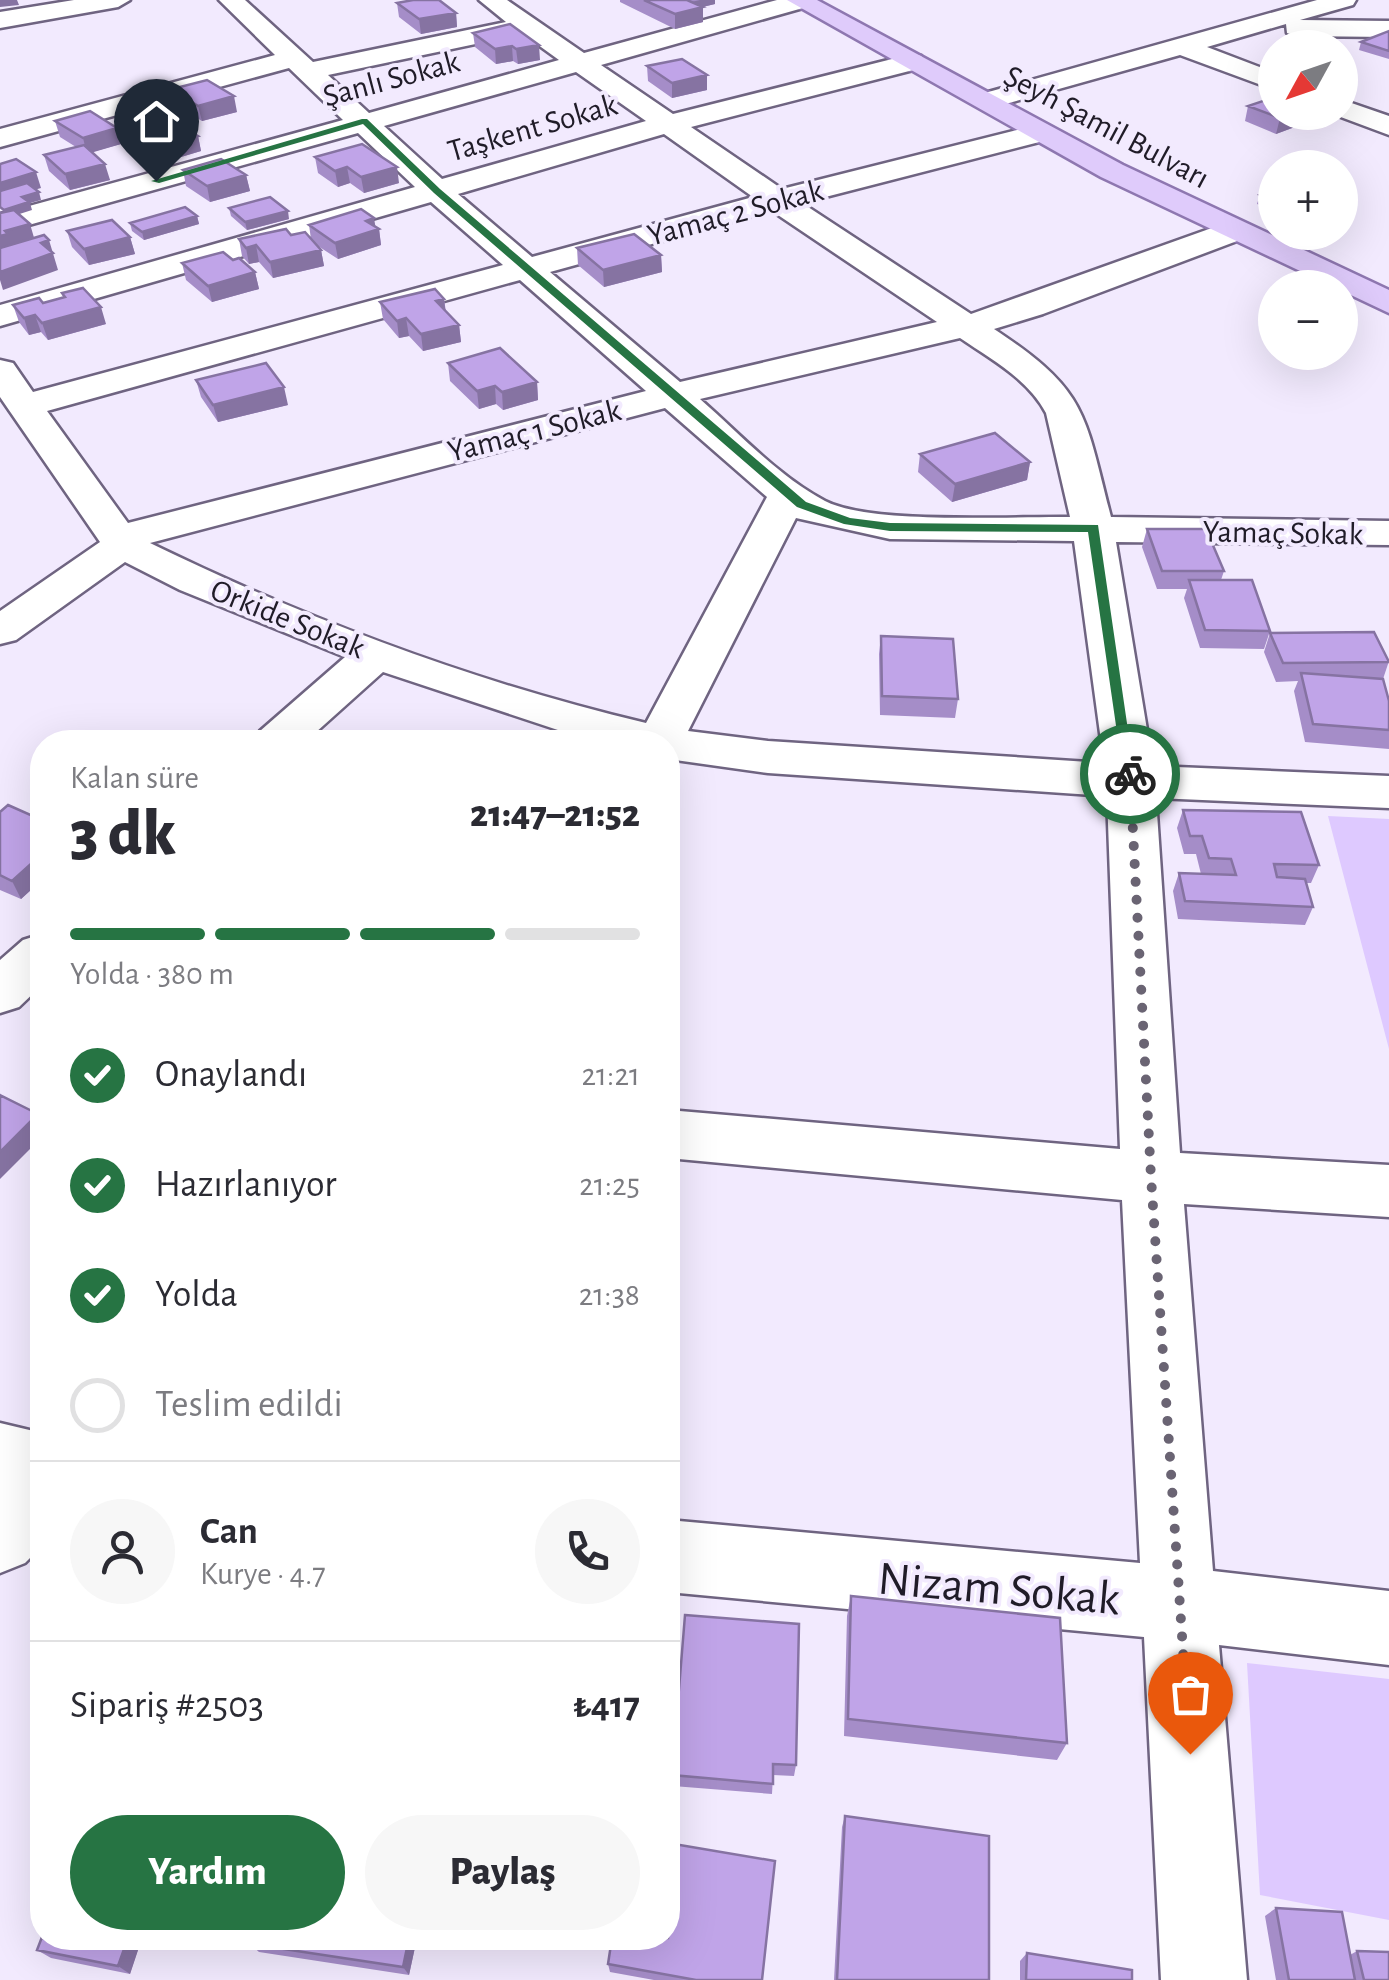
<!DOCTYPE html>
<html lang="tr">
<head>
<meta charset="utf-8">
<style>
	:root { --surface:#fff; --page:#f7f7f7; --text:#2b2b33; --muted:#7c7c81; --line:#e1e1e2; --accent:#267443 }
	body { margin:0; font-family:"Alegreya Sans",sans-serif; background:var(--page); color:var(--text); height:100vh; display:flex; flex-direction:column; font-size:38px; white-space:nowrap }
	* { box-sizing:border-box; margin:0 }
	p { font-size:32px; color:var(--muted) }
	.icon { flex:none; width:55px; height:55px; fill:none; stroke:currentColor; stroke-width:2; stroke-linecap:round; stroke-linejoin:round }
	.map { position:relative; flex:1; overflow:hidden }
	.side { position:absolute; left:30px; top:730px; width:650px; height:1220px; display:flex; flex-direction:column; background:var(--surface); border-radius:40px; box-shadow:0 10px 40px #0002 }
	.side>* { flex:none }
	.needle { width:65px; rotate:230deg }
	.tools { position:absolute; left:1258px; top:30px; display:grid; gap:20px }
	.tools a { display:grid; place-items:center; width:100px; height:100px; border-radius:50%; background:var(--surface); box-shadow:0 10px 40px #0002; font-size:50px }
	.pin { position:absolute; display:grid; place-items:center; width:85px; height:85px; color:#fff; margin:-102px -42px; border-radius:50% 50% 50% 0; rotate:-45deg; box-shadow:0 0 10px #0007 }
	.pin .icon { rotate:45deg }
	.courier { position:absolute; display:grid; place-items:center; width:100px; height:100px; margin:-50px; border:8px solid #267443; border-radius:50%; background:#fff; color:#222; box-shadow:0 2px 12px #0007 }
	.headline em { font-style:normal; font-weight:800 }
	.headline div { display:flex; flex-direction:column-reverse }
	.headline { display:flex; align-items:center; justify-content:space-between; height:170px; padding:0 40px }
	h1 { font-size:65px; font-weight:800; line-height:75px }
	.bar { display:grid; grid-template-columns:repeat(4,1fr); gap:15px 10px; align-content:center; height:120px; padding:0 40px }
	.bar i { height:12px; border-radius:8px; background:var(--line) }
	.bar .on { background:var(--accent) }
	.bar p { grid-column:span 4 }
	.line { display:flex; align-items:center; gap:25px; padding:0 40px; border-top:2px solid var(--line) }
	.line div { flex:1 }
	.round { display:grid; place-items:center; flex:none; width:105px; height:105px; border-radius:52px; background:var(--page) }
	ol { padding:0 40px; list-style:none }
	li { display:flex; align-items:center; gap:30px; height:110px }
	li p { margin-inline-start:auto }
	li .icon { padding:10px; border-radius:50%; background:var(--accent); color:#fff; stroke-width:4 }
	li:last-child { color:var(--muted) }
	li i { width:55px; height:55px; border:5px solid var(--line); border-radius:50% }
	.primary-button { display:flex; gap:20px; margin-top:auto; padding:20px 40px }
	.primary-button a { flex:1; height:115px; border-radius:60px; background:var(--accent); color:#fff; font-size:40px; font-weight:800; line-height:115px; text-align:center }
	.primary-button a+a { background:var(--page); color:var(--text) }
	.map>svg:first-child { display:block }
</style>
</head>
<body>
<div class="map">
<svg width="1389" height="1980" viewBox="0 0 1389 1980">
	<rect width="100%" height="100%" fill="#f2eafe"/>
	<path fill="#dec9ff" d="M1328 816 1389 819V1049Z
		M1247 1663 1389 1679V1920L1260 1895Z"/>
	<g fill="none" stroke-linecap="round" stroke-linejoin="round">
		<g stroke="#6f6481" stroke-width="5">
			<path id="minor" d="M74 0H130L118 7 0 28V12Z
				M219 0H245L313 62 506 22 479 0H507L584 53 777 0H813L810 6 601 65 673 114 912 54 921 56 925 62 921 68 691 127 782 189 1041 124 1051 127 1055 133 1051 139 802 203 971 314 1223 224H1245L1250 231 1245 238 1043 314 994 329C1088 391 1084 413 1111 517L1389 521V545L1116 542 1153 766 1389 776V808L1156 798 1180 1153 1389 1165V1217L1184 1204 1213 1571 1389 1591V1665L1219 1645 1247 1980H1161L1144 1637 668 1592V1520L1140 1563 1122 1200 668 1158V1110L1120 1149 1107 796 768 773 668 759V742H601L579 737 383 672 305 742H254L260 731 345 657 180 590 125 562 16 640 0 644V611L100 542 0 397V360L13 363 33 392 503 265 431 202 0 326V305L415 187 358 133 0 233V214L343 120 289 68 0 147V129L275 55ZM523 34 559 60 369 113 328 75ZM576 72 646 121 442 179 384 126ZM664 134 753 197 532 257 458 194ZM772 211 937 322 680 382 550 272ZM520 280 646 391 128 523 47 411ZM960 338C991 359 1028 379 1046 413L1070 517C1013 516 872 525 825 501 779 477 739 433 700 399ZM665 408 767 497 646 723C477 683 306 619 150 543ZM796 518 890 539 1074 541 1104 763 768 741 688 731Z
				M1317 0H1356L1353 5 1300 20 1389 21V37L1296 36 1287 33 1286 24 1207 47 1275 73V90L1180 55 984 110 970 102 974 96Z
				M1340 99 1389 116V135L1330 113 1340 112Z
				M42 934V985L19 1007 0 1013V960L23 940Z
				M0 1423 42 1433V1546L25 1563 0 1573Z"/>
		</g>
		<g stroke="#8e77b0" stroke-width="5">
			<path id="major" d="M787 0H817L1123 165 1389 290V313L1101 177Z"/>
		</g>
		<use href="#minor" fill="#fff" fill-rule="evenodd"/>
		<use href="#major" fill="#dfcbfb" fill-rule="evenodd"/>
	</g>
	<path fill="#a58dc8" d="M620 0H715V4L702 7 703 22 675 29 620 2Z
		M397 3 456 13 457 27 421 34 399 17Z
		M510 24 540 60 518 64 513 61 496 64 475 47 473 33Z
		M1389 31V59L1359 50 1361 42Z
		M647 66 707 75V90L672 98 648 81Z
		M172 89 237 112 202 121 175 105Z
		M1248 106 1275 112H1321L1319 118 1276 134 1245 121Z
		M55 121 117 128 121 144 92 152 110 180 70 190 49 171 44 155 76 147 60 137Z
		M198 136 201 151 151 166 128 152 124 137Z
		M315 157 399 183 364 193 350 183 338 187 318 173Z
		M183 170 246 175 250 191 210 202 186 186Z
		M1275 190V210L1257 204 1260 195Z
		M229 208 289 219 247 230 231 216Z
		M197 216 199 224 144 240 132 231 130 223Z
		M309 225 375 227 379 229 381 245 338 259 318 246 321 250 324 266 273 278 259 262 249 264 242 256 239 239 291 235 311 239Z
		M67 231 130 237 135 254 89 265 72 247Z
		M577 248 661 255 662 272 604 287 578 265Z
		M233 260 255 272 259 289 212 302 186 280 182 263Z
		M62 293 106 324 48 340 41 332 29 335 19 322 13 305 43 303 63 298Z
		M444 299 446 312 459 325 461 342 423 351 409 336 399 338 383 319 380 302Z
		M448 363 537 382 538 400 503 410 496 404 479 409 450 381Z
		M196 380 288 405 218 422 201 397Z
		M920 454 1030 462 1027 480 952 502 918 472Z
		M1147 529 1224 571 1221 580 1270 631 1264 649 1200 648 1184 598 1187 589H1157L1142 547Z
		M1270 633 1389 661 1383 679 1389 701V749L1305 742 1294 691 1298 681 1276 682 1264 652Z
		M881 636 958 699 955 718 880 715 879 654Z
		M1183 810 1319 865 1311 883H1306L1313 907 1305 925 1178 919 1173 891 1179 873 1201 874 1196 854H1184L1177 828Z
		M0 812 42 820V880L21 899 0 890Z
		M851 1596 1067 1743 1057 1760 844 1736 847 1616Z
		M685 1615 796 1765 794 1776 773 1775 772 1794 673 1786Z
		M845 1816 989 1980H834L842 1827Z
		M1276 1908 1350 1955 1357 1951 1389 1980H1276L1265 1916Z
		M42 1938H142L130 1974 51 1958 37 1950Z
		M252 1938H417L409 1975 259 1952 250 1944Z
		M1027 1953 1132 1980H1020V1961Z
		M608 1964 762 1980H654L610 1972Z"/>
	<path fill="#8673a2" d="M0 0H17L19 5 0 7Z
		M700 0H715V4L682 12V4Z
		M703 7V22L675 29V14Z
		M456 13 457 27 421 34 419 19Z
		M539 45 540 60 518 64 516 49Z
		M512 46 513 61 496 64 495 49Z
		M707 75V90L672 98V83Z
		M234 96 237 112 202 121 198 106Z
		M1296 112H1321L1319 118 1276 134 1280 118Z
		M117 128 121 144 87 154 83 138Z
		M198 136 201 151 151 166 147 151Z
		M105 164 110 180 70 190 65 174Z
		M347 167 350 183 338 187 335 171Z
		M397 167 399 183 364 193 361 177Z
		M36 172 41 188 0 200V183Z
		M246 175 250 191 210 202 207 186Z
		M39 192 41 200 30 203 32 210 7 218 4 210 22 197Z
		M288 211 289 219 247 230 245 222Z
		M197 216 199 224 144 240 142 232Z
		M374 218 376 230 379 229 381 245 338 259 335 243 366 221Z
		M30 224 35 241 0 254V236L5 231Z
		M130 237 135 254 89 265 84 249Z
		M49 240 58 270 3 290 0 280V272L41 243Z
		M256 245 259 262 249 264 246 248Z
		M321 250 324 266 273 278 270 262Z
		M661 255 662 272 604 287 603 270Z
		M255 272 259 289 212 302 208 286Z
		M444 299 446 316 436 301Z
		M101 307 106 324 48 340 42 323Z
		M35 315 41 332 29 335 24 318Z
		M406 318 409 336 399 338 397 321Z
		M459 325 461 342 423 351 421 334Z
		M537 382 538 400 503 410 502 392Z
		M495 386 496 404 479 409 477 391Z
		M284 387 288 405 218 422 213 405Z
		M1030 462 1027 480 952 502 955 484Z
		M42 854V880L21 899 12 881Z
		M38 1114 42 1123V1137L0 1179V1152Z
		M128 1938H142L130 1974 118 1966Z
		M409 1938H417L409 1975 403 1967Z"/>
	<path fill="#c0a4e8" stroke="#8673a2" stroke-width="2.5" d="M413 0H439L456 13 419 19 397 3Z
		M644 0H687L703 7 675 14Z
		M510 24 539 45 516 49 512 46 495 49 473 33Z
		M1389 31V51L1361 42Z
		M682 59 707 75 672 83 647 66Z
		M207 80 234 96 198 106 172 89Z
		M1275 97V112H1296L1280 118 1248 106Z
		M90 111 117 128 83 138 55 121Z
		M174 122 198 136 147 151 124 137Z
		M362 144 397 167 361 177 347 167 335 171 315 157Z
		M84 145 105 164 65 174 44 155Z
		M16 159 36 172 0 183V164Z
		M221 159 246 175 207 186 183 170Z
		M27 183 39 192 22 197 29 202 4 210 0 207V191Z
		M1274 190H1275V202L1260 195Z
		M270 197 288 211 245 222 229 208Z
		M185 207 197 216 142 232 130 223Z
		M361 209 374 218 366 221 379 229 335 243 309 225Z
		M14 210 30 224 5 231 8 234 0 236V213Z
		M112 220 130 237 84 249 67 231Z
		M286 229 291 235 305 232 321 250 270 262 256 245 246 248 239 239Z
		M634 234 661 255 603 270 577 248Z
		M44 235 49 240 41 243 53 253 0 272V248Z
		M223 252 233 260 239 258 255 272 208 286 182 263Z
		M83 288 101 307 42 323 35 315 24 318 13 305 39 298 43 303 65 297 62 293Z
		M435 289 444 299 436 301 459 325 421 334 406 318 397 321 380 302Z
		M500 348 537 382 502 392 495 386 477 391 448 363Z
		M266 363 284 387 213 405 196 380Z
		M995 433 1030 462 955 484 920 454Z
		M1147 529H1206L1224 571H1162Z
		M1189 580H1252L1270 631 1205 630Z
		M1374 632 1389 662 1283 663 1270 633Z
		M881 636 953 639 958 699 882 696Z
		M1301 673 1383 679 1389 701V730L1313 724Z
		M8 805 42 820V854L12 881 0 875V812Z
		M1183 810 1301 812 1319 865 1274 864 1277 877 1305 879 1313 907 1185 901 1179 873 1236 875 1231 859 1209 858 1202 836H1190Z
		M0 1095 38 1114 0 1152Z
		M851 1596 1060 1618 1067 1743 848 1719Z
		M685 1615 799 1624 796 1765 773 1764V1784L672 1775Z
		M845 1816 989 1836V1980H837Z
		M668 1843 775 1861 762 1980H696L608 1964 612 1938H668Z
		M1276 1908 1342 1912 1355 1980H1289Z
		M42 1937V1938H128L118 1966 37 1950Z
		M252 1938H409L403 1967 250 1944Z
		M1357 1951 1389 1952V1980H1364Z
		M1027 1953 1132 1970V1980H1026Z"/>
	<path fill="#267443" d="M362 119H367L440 189 806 502 850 518 890 523 1098 525 1135 778 1123 774 1088 532 890 531 844 524 797 507 434 193 363 124 159 183 151 181Z"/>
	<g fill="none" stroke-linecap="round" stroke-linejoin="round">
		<path stroke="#6a6473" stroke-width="10" stroke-dasharray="0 18" d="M1130 774 1151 1177 1190 1754"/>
	</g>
	<g text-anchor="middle" stroke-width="8" stroke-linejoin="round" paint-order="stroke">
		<g font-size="32" fill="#201c28" stroke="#f2eafe">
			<text transform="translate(391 78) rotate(-15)" y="11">Şanlı Sokak</text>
			<text transform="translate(1107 126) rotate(28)" y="11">Şeyh Şamil Bulvarı</text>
			<text transform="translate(532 127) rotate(-16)" y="11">Taşkent Sokak</text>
			<text transform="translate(735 212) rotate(-15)" y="11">Yamaç 2 Sokak</text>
			<text transform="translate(534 430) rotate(-14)" y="11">Yamaç 1 Sokak</text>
			<text transform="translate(1283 532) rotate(1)" y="11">Yamaç Sokak</text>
			<text transform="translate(288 618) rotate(22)" y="11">Orkide Sokak</text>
		</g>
		<g font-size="48" fill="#201c28" stroke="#f2eafe">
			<text transform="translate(999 1587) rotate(5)" y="17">Nizam Sokak</text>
		</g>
	</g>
</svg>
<div class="tools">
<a><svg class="needle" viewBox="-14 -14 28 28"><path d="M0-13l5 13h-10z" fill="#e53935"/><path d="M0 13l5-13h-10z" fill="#7c7c81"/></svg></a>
<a>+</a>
<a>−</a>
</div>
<div class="pin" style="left:1190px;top:1754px;background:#ea580c"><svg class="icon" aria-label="bag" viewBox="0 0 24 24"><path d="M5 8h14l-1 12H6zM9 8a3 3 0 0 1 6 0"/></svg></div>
<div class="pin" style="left:156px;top:181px;background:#1f2937"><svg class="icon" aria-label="home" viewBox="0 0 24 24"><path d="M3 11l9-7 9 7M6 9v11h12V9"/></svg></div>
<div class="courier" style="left:1130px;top:774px"><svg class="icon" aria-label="bike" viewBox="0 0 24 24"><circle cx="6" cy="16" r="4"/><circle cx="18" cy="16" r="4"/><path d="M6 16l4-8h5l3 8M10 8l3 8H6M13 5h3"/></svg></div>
<section class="side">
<div class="headline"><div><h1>3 dk</h1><p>Kalan süre</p></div><em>21:47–21:52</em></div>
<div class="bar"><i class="on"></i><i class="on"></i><i class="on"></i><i></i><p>Yolda · 380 m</p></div>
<ol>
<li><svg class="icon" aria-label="check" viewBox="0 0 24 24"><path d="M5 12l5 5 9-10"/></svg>Onaylandı<p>21:21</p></li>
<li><svg class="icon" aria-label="check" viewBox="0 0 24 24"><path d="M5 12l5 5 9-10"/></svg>Hazırlanıyor<p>21:25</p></li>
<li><svg class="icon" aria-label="check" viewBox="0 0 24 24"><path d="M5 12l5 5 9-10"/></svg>Yolda<p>21:38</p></li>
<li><i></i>Teslim edildi</li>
</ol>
<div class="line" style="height:180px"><a class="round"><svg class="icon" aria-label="person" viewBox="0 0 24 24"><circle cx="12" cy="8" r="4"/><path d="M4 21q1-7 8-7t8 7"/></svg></a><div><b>Can</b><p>Kurye · 4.7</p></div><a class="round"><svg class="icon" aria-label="phone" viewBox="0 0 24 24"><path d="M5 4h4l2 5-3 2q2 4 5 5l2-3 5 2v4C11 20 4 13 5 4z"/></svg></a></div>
<div class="line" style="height:130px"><div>Sipariş #2503</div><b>₺417</b></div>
<div class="primary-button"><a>Yardım</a><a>Paylaş</a></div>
</section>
</div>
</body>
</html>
